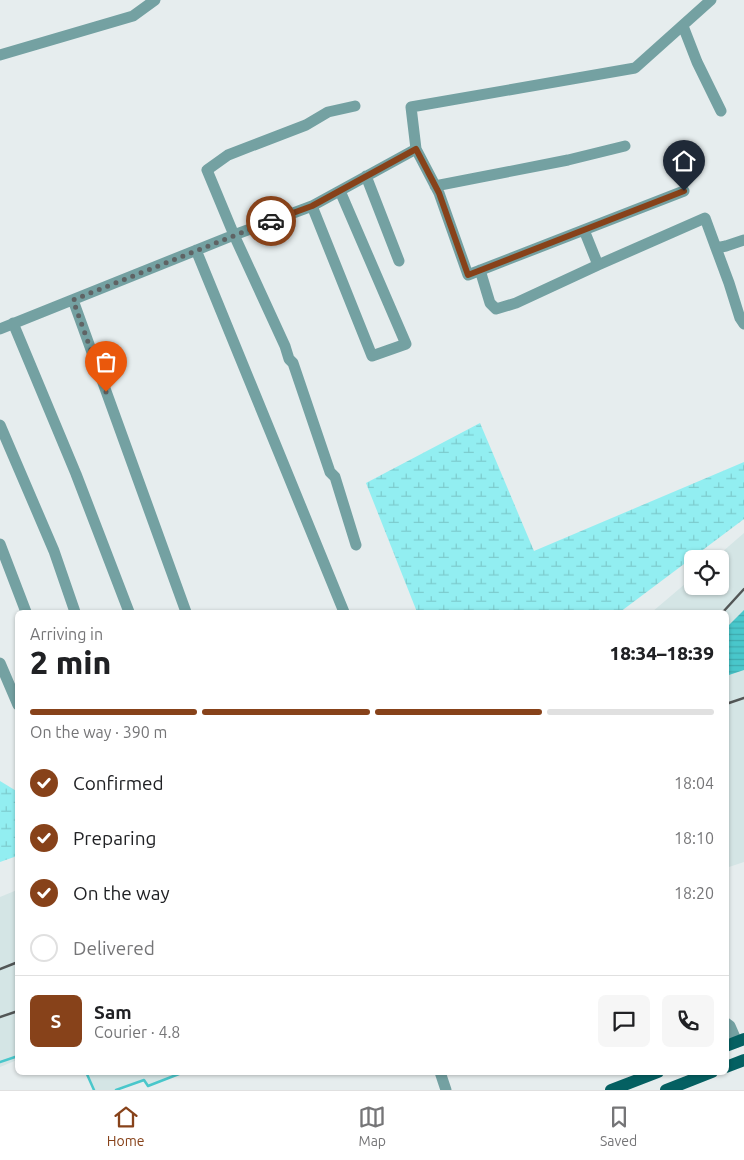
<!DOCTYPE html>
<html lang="en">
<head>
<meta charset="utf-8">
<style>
	:root { --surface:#fff; --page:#f6f6f6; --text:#202124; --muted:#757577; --line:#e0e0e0; --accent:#87421a }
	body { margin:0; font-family:Ubuntu,sans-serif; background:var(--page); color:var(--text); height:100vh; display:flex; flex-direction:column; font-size:19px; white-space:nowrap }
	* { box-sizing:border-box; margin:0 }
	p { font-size:16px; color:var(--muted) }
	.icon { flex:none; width:28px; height:28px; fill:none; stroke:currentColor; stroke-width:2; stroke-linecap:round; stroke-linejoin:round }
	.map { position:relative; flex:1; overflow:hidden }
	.details { position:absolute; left:15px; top:610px; width:714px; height:465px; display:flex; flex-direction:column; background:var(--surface); border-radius:8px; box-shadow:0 1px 4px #0004 }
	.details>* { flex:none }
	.fabs { position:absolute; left:684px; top:550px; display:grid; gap:10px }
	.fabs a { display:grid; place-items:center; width:45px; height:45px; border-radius:8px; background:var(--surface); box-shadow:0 1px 4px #0004; font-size:25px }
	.pin { position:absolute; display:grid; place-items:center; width:42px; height:42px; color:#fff; margin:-51px -21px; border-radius:50% 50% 50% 0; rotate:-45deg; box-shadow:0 0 5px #0007 }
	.pin .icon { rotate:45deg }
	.courier { position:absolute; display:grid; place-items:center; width:50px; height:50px; margin:-25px; border:4px solid #87421a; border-radius:50%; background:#fff; color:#222; box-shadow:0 1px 6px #0007 }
	.head em { font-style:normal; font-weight:800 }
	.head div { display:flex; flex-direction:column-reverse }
	.head { display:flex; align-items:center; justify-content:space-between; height:85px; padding:0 15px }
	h1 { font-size:32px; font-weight:800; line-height:38px }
	.bar { display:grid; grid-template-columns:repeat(4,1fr); gap:8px 5px; align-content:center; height:60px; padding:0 15px }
	.bar i { height:6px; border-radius:4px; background:var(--line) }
	.bar .on { background:var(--accent) }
	.bar p { grid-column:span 4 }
	.line { display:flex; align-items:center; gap:12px; padding:0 15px; border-top:1px solid var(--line) }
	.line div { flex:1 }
	.round { display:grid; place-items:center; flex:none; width:52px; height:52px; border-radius:8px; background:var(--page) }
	ol { padding:0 15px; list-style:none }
	li { display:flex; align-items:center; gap:15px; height:55px }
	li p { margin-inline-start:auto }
	li .icon { padding:5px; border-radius:50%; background:var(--accent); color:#fff; stroke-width:4 }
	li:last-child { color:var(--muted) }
	li i { width:28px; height:28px; border:2px solid var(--line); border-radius:50% }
	.tabs { display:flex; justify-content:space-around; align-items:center; height:70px; border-top:1px solid var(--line); background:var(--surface); font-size:14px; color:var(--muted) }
	.tabs a { display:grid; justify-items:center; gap:2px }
	.tabs .on { color:var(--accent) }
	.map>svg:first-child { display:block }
</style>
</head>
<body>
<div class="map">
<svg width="744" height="1090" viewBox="0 0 744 1090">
	<defs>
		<pattern id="wetland-marsh" width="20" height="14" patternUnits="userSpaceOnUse" patternTransform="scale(1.25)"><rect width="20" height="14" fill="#92eef1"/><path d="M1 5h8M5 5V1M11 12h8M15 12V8" fill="none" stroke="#7dccce"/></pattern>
		<pattern id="water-rules" width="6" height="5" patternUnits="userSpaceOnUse" patternTransform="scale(1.25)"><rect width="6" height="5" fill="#49c7cb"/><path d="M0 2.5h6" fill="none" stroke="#3faaae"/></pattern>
	</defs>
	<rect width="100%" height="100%" fill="#e6edee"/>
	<path fill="#d4e5e5" d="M744 533V862L726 868V612H652L692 578V586H720V559H714Z
		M17 890V1060L0 1067V897Z
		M86 1073H184L148 1086 144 1080 116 1090H94Z"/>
	<path fill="url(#wetland-marsh)" d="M480 423 534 551 744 462V519L620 612H417L366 483Z
		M0 781 18 792 17 856 0 862Z"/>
	<path fill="url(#water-rules)" d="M744 610V670L726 676V628Z"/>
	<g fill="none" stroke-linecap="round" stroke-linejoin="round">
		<path stroke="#49c7cb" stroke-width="2.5" d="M0 1062 18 1056
			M86 1072 94 1090
			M116 1090 144 1080 148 1086 184 1072"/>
		<path stroke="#74a1a2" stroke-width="11" d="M683 26 697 62 721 111
			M0 55 133 16 155 0
			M355 106 328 112 306 125 228 155 207 170 234 235 285 346 289 359 293 363 330 472 335 477 356 545
			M416 149 439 193 468 275 684 191
			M366 176 399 261
			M435 186 568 160 625 146
			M312 206 372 356 406 344 340 191
			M584 230 598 265 705 218 716 248 726 246 744 240
			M716 248 729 283 740 318 744 324
			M196 250 344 612
			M480 270 490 303 496 309 516 303 598 265
			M73 300 186 612
			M13 323 76 474 129 612
			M0 329 234 235 312 206 416 149 411 107 635 68 711 0
			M0 425 54 551 75 612
			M0 544 26 612
			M0 663 18 705
			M726 1023 730 1026 737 1042
			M440 1072 446 1090"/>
		<path stroke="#046062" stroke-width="12" d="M726 1046 744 1039
			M726 1067 744 1060
			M611 1090 658 1072
			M666 1090 712 1072"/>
		<path stroke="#525656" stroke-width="2.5" d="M723 612 744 589
			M726 704 744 698
			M0 969 18 962
			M0 1017 18 1011"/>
	</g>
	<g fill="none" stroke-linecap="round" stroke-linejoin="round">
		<path stroke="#5f6364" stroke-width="5" stroke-dasharray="0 9" d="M106 392 73 300 271 221"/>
		<path stroke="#87421a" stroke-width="6" d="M271 221 312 206 416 149 439 193 468 275 684 191"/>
	</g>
</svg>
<div class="fabs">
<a><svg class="icon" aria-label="locate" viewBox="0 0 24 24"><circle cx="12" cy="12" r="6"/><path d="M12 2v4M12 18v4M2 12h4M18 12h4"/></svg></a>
</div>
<div class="pin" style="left:106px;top:392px;background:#ea580c"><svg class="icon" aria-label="bag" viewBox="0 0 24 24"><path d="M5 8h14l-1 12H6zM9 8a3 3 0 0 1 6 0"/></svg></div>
<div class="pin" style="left:684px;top:191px;background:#1f2937"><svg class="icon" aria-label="home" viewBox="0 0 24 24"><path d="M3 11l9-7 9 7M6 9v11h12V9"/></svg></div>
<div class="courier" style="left:271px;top:221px"><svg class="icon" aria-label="car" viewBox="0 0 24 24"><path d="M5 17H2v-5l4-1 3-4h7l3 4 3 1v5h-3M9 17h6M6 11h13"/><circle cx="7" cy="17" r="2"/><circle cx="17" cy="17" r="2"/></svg></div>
<section class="details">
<div class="head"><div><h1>2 min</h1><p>Arriving in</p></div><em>18:34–18:39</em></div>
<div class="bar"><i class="on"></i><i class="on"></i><i class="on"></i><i></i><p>On the way · 390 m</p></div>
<ol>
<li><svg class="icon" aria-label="check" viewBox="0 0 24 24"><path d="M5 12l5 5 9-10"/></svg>Confirmed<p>18:04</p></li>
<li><svg class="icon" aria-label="check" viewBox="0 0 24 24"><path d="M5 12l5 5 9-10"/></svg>Preparing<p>18:10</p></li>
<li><svg class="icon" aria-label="check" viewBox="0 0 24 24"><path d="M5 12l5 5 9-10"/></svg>On the way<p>18:20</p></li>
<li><i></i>Delivered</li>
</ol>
<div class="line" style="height:90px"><b class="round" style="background:var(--accent);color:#fff">S</b><div><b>Sam</b><p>Courier · 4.8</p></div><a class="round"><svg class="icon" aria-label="chat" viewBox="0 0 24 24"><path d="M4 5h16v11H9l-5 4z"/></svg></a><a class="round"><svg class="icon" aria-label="phone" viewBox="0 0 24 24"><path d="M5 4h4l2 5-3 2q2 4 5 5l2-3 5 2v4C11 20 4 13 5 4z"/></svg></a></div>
</section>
</div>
<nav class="tabs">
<a class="on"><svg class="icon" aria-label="home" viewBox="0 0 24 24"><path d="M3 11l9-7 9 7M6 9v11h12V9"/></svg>Home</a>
<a><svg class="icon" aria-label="map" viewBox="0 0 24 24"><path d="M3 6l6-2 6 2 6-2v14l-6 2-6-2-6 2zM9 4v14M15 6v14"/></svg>Map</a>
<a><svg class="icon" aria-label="saved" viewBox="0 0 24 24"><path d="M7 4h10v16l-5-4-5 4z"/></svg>Saved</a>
</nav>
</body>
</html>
